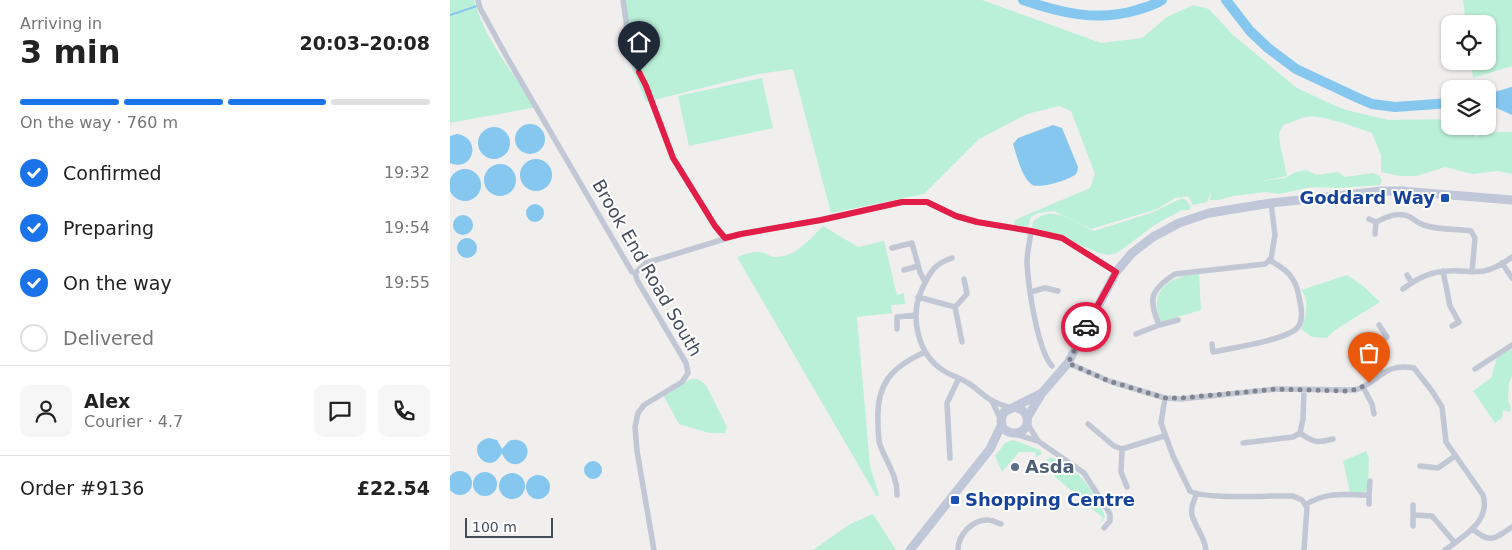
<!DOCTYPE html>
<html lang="en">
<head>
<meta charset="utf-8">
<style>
	:root { --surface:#fff; --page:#f6f6f6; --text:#222; --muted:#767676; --line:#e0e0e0; --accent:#1a73e8 }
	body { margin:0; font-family:"DejaVu Sans",sans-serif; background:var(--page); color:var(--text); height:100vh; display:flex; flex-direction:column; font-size:19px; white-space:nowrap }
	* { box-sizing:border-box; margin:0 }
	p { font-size:16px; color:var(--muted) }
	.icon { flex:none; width:28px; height:28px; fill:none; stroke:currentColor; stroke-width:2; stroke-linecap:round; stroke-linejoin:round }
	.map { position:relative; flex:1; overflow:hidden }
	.drawer { display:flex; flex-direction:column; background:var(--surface); width:450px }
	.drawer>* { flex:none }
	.tools { position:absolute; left:991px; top:15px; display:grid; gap:10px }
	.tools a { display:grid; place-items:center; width:55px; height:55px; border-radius:10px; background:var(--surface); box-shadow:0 1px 4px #0004; font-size:25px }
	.scale { position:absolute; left:15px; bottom:12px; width:88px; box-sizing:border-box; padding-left:5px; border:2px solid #454d5c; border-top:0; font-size:14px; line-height:18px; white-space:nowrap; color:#454d5c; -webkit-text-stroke:4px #fff; paint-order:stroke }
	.pin { position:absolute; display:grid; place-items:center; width:42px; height:42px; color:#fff; margin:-51px -21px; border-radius:50% 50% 50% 0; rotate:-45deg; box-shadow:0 0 5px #0007 }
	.pin .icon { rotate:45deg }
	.courier { position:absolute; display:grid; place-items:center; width:50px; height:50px; margin:-25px; border:4px solid #e11d48; border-radius:50%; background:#fff; color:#222; box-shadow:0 1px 6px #0007 }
	.overview em { font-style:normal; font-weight:700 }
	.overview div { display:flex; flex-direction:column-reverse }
	.overview { display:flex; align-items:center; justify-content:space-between; height:85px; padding:0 20px }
	h1 { font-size:32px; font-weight:700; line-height:38px }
	.bar { display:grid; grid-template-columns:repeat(4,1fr); gap:8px 5px; align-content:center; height:60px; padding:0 20px }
	.bar i { height:6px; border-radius:4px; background:var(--line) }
	.bar .selected { background:var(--accent) }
	.bar p { grid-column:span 4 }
	.line { display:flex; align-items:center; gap:12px; padding:0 20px; border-top:1px solid var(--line) }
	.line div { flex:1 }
	.round { display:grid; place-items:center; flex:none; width:52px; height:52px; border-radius:10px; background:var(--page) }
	ol { padding:0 20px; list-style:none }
	li { display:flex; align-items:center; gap:15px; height:55px }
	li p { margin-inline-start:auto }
	li .icon { padding:5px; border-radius:50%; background:var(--accent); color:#fff; stroke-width:4 }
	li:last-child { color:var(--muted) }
	li i { width:28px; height:28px; border:2px solid var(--line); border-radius:50% }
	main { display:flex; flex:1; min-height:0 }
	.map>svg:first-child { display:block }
</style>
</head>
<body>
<main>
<section class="drawer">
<div class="overview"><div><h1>3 min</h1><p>Arriving in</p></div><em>20:03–20:08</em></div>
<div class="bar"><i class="selected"></i><i class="selected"></i><i class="selected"></i><i></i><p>On the way · 760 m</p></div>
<ol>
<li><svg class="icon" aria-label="check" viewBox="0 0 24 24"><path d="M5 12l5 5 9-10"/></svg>Confirmed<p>19:32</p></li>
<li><svg class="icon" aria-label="check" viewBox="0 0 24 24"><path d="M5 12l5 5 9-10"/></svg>Preparing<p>19:54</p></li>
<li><svg class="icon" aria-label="check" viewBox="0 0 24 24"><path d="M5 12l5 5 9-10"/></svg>On the way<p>19:55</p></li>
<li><i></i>Delivered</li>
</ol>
<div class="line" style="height:90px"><a class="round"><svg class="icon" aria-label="person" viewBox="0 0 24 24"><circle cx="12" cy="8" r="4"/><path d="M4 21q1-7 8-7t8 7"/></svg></a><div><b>Alex</b><p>Courier · 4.7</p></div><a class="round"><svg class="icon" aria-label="chat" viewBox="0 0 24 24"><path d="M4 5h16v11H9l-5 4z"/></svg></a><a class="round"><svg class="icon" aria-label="phone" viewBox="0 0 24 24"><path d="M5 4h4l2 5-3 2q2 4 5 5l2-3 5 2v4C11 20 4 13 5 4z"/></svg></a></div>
<div class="line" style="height:65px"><div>Order #9136</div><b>£22.54</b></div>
</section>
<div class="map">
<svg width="1062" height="550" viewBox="0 0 1062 550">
	<rect width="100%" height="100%" fill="#f1eeee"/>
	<path fill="#baf0d8" d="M0 0H24C34 38 64 76 87 107L0 123Z
		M171 0H532L651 43 692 38 717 17 743 5 759 9 783 35 847 88 881 104 896 110 938 120 1000 119V126H1023L1025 137C1038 131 1049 132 1062 132V174L1048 171 1022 174 995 167 966 176H950L931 172V155L922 133C904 127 875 115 856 117 848 119 840 123 833 125L829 133 830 144 837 176 812 181 835 178 846 172 856 170 867 175 888 172 895 177 923 173 930 176 932 181 930 185 888 188 861 187 829 194 816 192 783 196 769 200H760L761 192 757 202 743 205 738 196 725 198 707 209 641 229 604 211 588 213 581 217 578 227 564 225 565 220 640 188 645 174 621 111 609 106 577 114 529 139 474 194 381 213 343 69 308 74 196 102 176 53Z
		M1013 0H1062V66L1023 78 1021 61H1038V24H1016Z
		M312 78 323 128 239 146 228 96Z
		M732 198 736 200 741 207 739 210H732L706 224 667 253 658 255 649 253 605 234 582 227 583 222C603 203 622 222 644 231L701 213Z
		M373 226 408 247 434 241 447 295 454 293 455 304 441 305 442 313 407 317 420 466 429 495 427 497 287 257C296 254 305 250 314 253 317 254 321 257 324 257 345 258 360 239 373 226Z
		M749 274 751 310 710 322C698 290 719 276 749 274Z
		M897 275 913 286 930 302 885 330 877 338 862 337 851 329C856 317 860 300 851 290Z
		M1062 349V376L1059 383 1058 400 1061 408 1060 412 1053 410 1052 418 1045 423 1023 391 1041 378 1047 357Z
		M241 379H248L256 385 277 427 275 433H259L229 424 213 395Z
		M563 440 590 450 592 454 586 457 585 452H569L552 472 545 456 555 443Z
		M916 451 919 458 918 489 914 492H900L893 461Z
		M601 457C633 474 639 483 655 516L652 522 651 521 653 518 595 468 591 469V465Z
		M423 514 446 550H363L400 524Z"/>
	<path fill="#85c7ef" d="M1062 93V115L1042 106 1050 96Z
		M65 139a15 15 0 1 1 30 0a15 15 0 1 1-30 0Z
		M603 125 612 128 628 167C628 168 627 173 626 174 620 180 587 190 581 184 571 175 567 156 563 144L568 138Z
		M28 143a16 16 0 1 1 32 0a16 16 0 1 1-32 0Z
		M7 134C33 138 23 173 0 163V136Z
		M70 175a16 16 0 1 1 32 0a16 16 0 1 1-32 0Z
		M34 180a16 16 0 1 1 32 0a16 16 0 1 1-32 0Z
		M-1 185a16 16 0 1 1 32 0a16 16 0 1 1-32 0Z
		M76 213a9 9 0 1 1 18 0a9 9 0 1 1-18 0Z
		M3 225a10 10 0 1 1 20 0a10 10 0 1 1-20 0Z
		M7 248a10 10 0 1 1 20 0a10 10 0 1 1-20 0Z
		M39 438 47 440 52 449 59 441C64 439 69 439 74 443 87 457 61 477 52 453 39 480 11 444 39 438Z
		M134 470a9 9 0 1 1 18 0a9 9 0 1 1-18 0Z
		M-2 483a12 12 0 1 1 24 0a12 12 0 1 1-24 0Z
		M23 484a12 12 0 1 1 24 0a12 12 0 1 1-24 0Z
		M49 486a13 13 0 1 1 26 0a13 13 0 1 1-26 0Z
		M76 487a12 12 0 1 1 24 0a12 12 0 1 1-24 0Z"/>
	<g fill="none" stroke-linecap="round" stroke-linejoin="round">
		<path stroke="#85c7ef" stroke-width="2" d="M0 15 27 6
			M1043 98 1048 101"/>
		<path stroke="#85c7ef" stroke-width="10" d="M573 0C611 13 648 22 687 10 696 7 705 5 712 0
			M776 0 800 31 818 48 846 69 908 98 922 104 945 107 1000 103
			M1038 99 1062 92"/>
		<path stroke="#c1c7d4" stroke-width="5.5" d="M28 0 30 8 58 59 182 272 185 273 187 280 236 363 238 373 232 382 194 405 188 413 185 427 187 451 204 550
			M173 0 182 59 196 86 223 157 265 226 275 238
			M919 219 926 222
			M581 231C580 241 577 252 577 262 578 285 587 349 602 366
			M925 234 926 222C936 217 949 211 960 217 966 221 970 225 977 226 991 230 1007 229 1021 231L1025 238 1022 272
			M442 248 462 243 470 272 475 282
			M502 258C484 264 480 272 472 289 459 317 468 355 494 371 502 376 511 378 518 383 527 388 534 397 543 401 548 404 555 406 561 408
			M1052 263 1062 278
			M454 270 468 266
			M993 271 1000 306 1009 322 1002 326
			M185 273 196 263 291 234 371 220 452 202H477L506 216 527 222 576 230 612 238 666 272
			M957 275 962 283
			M953 289C966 279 983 271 999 271 1011 270 1022 273 1034 271 1044 269 1054 263 1062 257
			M580 292 595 288 608 291
			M468 297 505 307 512 342
			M505 307 517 294 514 279
			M709 325 728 320
			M929 325 937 337 924 346 923 355 932 373
			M447 329V317L466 315
			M686 334 709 325C698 299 700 290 725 274L815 264 821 259 825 235 821 203
			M762 344 763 352C781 348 838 340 848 327 854 319 851 306 849 297 846 277 836 269 819 260
			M618 363 659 381 715 398 731 399 827 389 905 390C929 383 933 362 964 368L982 391 992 407 996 442 1033 495C1041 521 1013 537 995 550
			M1025 369 1062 345
			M913 387 922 404 924 414
			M715 398 711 423 723 456 740 491C755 500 822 495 843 496L852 500 857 507 854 550
			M542 401 551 420
			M577 423 588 441
			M638 424 664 446 672 449 714 436
			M850 433C864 443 867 443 883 439
			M565 434 588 441 634 473 660 514V521L654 528
			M793 443 843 437 850 433 853 419 854 390
			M672 449 671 472 677 487
			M500 458 497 403 509 378
			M970 466 988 468 1005 456
			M447 495C448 477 436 461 430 445 428 438 428 429 428 422 426 383 442 367 475 352
			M746 495C744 501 740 508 742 515 745 527 755 537 756 550
			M919 495 920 481
			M855 505C877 491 895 495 919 495V504
			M963 505V515
			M963 526V515L982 516 1005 543
			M1023 529C1039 544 1045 539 1062 527
			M508 550C508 535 522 519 539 520 543 520 547 523 551 524"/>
		<path stroke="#bfc7d8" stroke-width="9" d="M565 407C571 409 575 411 577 417 582 441 540 437 554 412L592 393
			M577 418 592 393 618 363 666 272 682 253 703 237 729 223 759 213 821 203 932 191H951L1062 200
			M460 550 540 449 552 424"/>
	</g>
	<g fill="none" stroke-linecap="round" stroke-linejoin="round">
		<path stroke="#81858f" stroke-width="5" stroke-dasharray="0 9" d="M636 327 618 363 659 381 715 398H731L827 389 898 391 908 389 919 383"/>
		<path stroke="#e11d48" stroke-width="6" d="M189 72 196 86 223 158 265 226 275 238 291 234 371 220 452 202H477L506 216 527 222 581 231 612 238 666 272 636 327"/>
	</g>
	<g fill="#1a4fb4" stroke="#fff" stroke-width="2">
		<rect x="990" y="193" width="10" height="10" rx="2.5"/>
		<rect x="500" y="495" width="10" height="10" rx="2.5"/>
	</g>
	<circle fill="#5c6f8a" stroke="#fff" stroke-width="2" cx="565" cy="467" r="5"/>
	<g text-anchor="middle" stroke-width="4" stroke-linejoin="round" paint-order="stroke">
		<g font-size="18" font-weight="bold" fill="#164399" stroke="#fff" text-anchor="end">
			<text x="985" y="204">Goddard Way</text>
			<text x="515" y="506" text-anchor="start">Shopping Centre</text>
		</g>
		<g font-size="18" fill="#454d5c" stroke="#fff">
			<text transform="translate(197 268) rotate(60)" y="6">Brook End Road South</text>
		</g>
		<g font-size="18" font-weight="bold" fill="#4e5e75" stroke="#fff" text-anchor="start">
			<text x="575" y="473">Asda</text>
		</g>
	</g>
</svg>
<div class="tools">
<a><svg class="icon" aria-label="locate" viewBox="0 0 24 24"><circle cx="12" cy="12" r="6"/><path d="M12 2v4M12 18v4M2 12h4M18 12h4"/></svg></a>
<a><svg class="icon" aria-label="layers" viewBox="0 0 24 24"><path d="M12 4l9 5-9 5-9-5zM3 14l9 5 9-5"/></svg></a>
</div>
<div class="scale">100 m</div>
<div class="pin" style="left:919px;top:383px;background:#ea580c"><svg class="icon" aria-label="bag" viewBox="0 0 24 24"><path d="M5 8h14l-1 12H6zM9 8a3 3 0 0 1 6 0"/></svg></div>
<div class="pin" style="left:189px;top:72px;background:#1f2937"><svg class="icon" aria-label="home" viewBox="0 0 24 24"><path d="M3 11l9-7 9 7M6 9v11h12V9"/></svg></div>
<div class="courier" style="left:636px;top:327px"><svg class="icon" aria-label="car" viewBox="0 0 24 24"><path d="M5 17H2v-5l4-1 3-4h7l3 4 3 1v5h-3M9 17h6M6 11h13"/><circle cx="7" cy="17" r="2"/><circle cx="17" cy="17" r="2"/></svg></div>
</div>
</main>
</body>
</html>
